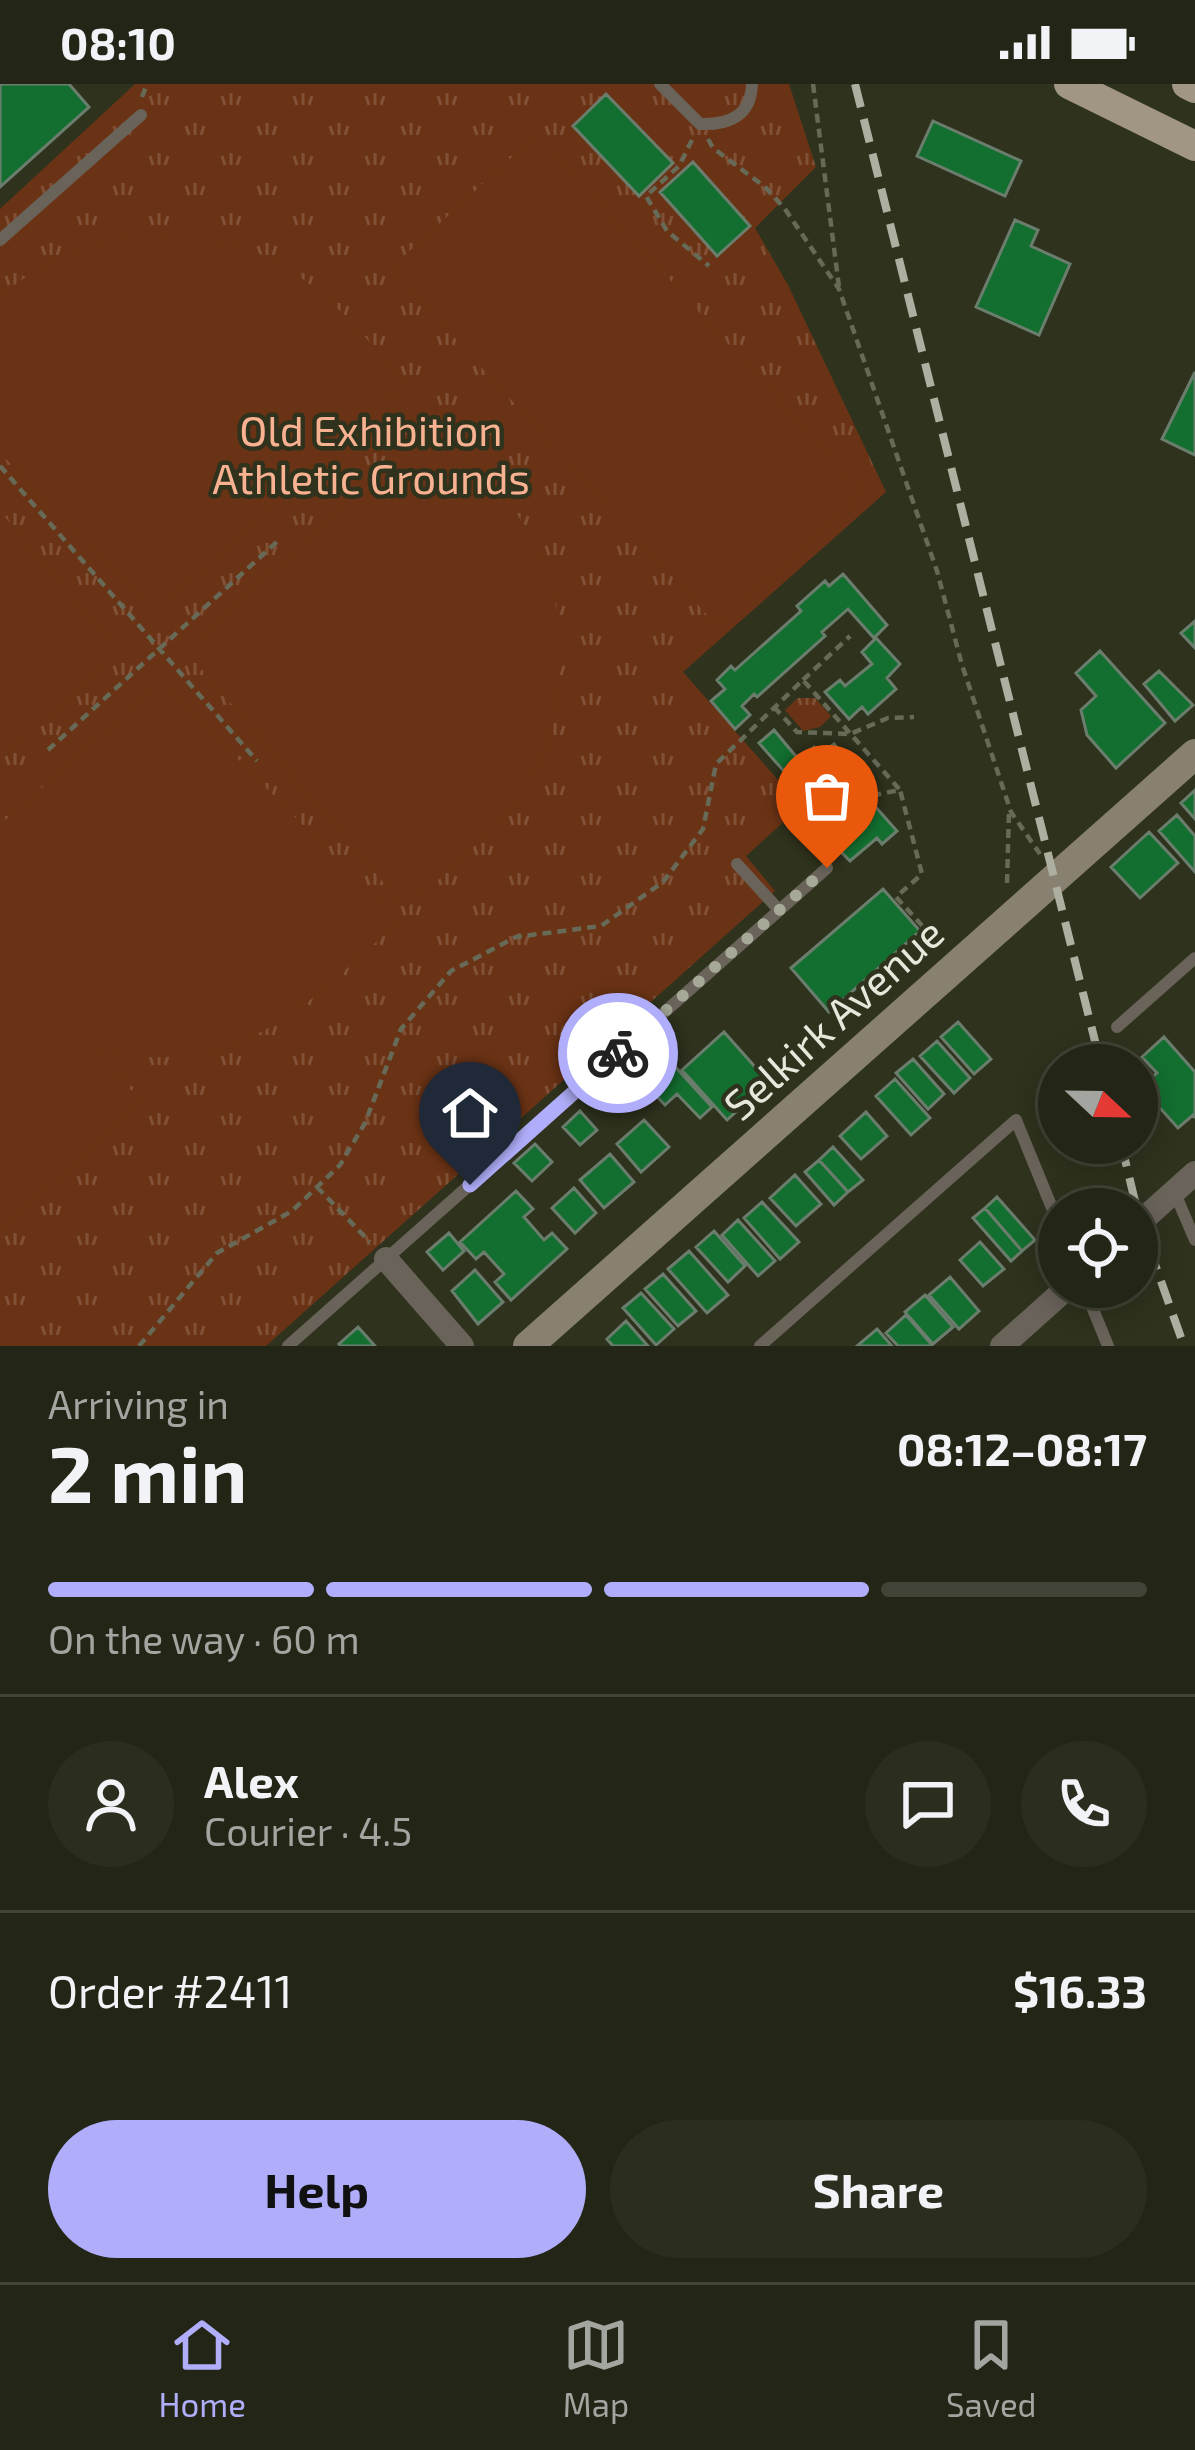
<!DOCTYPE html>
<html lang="en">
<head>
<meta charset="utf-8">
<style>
	:root { --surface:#232616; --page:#2b2e1f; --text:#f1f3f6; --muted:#a3a5a1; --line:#404335; --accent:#b0aefa }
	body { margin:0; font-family:"Exo 2",sans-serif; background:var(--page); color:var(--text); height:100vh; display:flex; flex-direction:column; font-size:45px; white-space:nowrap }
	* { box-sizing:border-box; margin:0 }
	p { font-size:39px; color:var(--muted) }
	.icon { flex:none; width:66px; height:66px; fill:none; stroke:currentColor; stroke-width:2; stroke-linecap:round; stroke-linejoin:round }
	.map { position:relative; height:1262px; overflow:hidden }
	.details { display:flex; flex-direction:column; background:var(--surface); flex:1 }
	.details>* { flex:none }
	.needle { width:78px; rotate:112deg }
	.fabs { position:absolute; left:1038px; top:960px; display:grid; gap:24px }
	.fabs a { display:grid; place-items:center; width:120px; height:120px; border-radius:50%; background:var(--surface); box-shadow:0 6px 30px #0003,0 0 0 3px var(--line); font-size:60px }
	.pin { position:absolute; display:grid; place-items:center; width:102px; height:102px; color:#fff; margin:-123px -51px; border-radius:50% 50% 50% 0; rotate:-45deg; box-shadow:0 0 12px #0007 }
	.pin .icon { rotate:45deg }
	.courier { position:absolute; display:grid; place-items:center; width:120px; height:120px; margin:-60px; border:9px solid #b0aefa; border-radius:50%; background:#fff; color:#222; box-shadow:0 3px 15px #0007 }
	.summary em { font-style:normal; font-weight:700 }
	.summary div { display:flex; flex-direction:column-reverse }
	.summary { display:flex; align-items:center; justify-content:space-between; height:204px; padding:0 48px }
	h1 { font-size:78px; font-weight:700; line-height:90px }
	.bar { display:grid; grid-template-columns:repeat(4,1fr); gap:18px 12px; align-content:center; height:144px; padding:0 48px }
	.bar i { height:15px; border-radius:9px; background:var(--line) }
	.bar .selected { background:var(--accent) }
	.bar p { grid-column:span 4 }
	.line { display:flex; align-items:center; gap:30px; padding:0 48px; border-top:3px solid var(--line) }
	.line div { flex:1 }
	.round { display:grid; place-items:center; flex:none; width:126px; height:126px; border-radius:63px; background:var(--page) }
	.button { display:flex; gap:24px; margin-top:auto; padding:24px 48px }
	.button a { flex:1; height:138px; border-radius:72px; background:var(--accent); color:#111; font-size:48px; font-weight:700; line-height:138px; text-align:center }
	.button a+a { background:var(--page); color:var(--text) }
	.status { display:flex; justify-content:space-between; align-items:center; height:84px; padding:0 60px; background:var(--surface); direction:ltr }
	.status svg { height:33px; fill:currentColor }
	.menu { display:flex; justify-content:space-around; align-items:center; height:168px; border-top:3px solid var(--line); background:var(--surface); font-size:33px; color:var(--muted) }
	.menu a { display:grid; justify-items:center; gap:6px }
	.menu .selected { color:var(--accent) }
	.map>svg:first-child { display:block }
</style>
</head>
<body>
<div class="status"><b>08:10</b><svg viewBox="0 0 49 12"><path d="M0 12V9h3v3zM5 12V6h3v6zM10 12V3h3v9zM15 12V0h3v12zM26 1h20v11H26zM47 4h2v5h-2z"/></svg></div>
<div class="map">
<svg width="1195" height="1262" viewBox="0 0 1195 1262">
	<defs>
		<pattern id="park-tufts" width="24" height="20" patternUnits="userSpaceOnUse" patternTransform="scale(3)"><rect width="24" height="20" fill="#6b3315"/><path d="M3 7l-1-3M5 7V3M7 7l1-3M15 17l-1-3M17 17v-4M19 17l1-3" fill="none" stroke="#805136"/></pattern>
	</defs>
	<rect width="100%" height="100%" fill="#2f321d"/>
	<path fill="url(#park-tufts)" d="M135 0H789L816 83 755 144 788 201 886 408 683 588 801 722 746 772 775 807 266 1262H0V125Z
		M798 614H815L831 632 820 643 803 647 785 626Z"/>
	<path fill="#6b3315" d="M537 50 864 409 718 543 391 184Z
		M118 151C146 152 174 150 202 154 294 166 350 233 406 301L166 518 144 516 0 369V212C36 183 74 163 118 151Z
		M433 337C511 413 566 473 560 588 558 631 551 665 527 700 494 749 449 786 406 825L197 580V557Z
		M0 427 108 554V576L0 677Z
		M150 606 172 608 398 838C302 926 239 995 98 967L141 1018 0 1148V741Z"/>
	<path fill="#136f30" stroke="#6b7e6d" stroke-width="3" d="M0 0H69L89 23 0 103Z
		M606 10 673 79 639 112 573 42Z
		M933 37 1021 77 1005 112 917 72Z
		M693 78 750 142 717 172 660 108Z
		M1015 136 1038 146 1031 162 1070 180 1039 251 976 223Z
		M1195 288V371L1162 355Z
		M843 490 887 541 874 554 848 525 822 548 825 552 757 613 754 610 742 622 750 631 735 645 711 617 725 605 717 596 731 582 735 586 801 527 797 522 825 497 829 502Z
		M1195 537V564L1181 549Z
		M876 554 900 580 887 594 896 605 868 630 862 623 849 635 825 608 840 596 845 602 872 580 862 568Z
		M1100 567 1165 639 1116 684 1087 651 1081 626 1096 612 1076 589Z
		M1159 587 1193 621 1175 637 1144 600Z
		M774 646 799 676 814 663 820 670 834 660 855 685 842 697 836 691 822 703 818 698 804 710 759 659Z
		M1195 706V735L1181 719Z
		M873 720 897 747 882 760 877 754 850 777 839 766 826 777 802 751 817 738 828 752 854 725 860 732Z
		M1177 731 1195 752V788L1159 747Z
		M1149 748 1178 779 1140 814 1111 783Z
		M883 805 920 847 829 928 791 884Z
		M958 938 991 975 974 990 941 953Z
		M724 948 757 985 766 976 778 990 727 1036 682 986Z
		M1164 953 1195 988V1033L1193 1031 1178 1044 1141 1003 1157 989 1142 973Z
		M937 957 970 994 954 1009 920 972Z
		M913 975 944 1010 928 1025 896 989Z
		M669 976 712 1023 700 1034 677 1010 665 1021 644 999Z
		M895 995 930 1034 911 1051 876 1012Z
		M580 1027 597 1046 580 1061 563 1043Z
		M866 1028 887 1052 861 1075 840 1052Z
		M644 1036 669 1063 641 1088 617 1060Z
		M535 1060 552 1078 532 1097 514 1079Z
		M833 1063 863 1096 848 1108 819 1076Z
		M610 1070 634 1098 604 1124 580 1096Z
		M819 1076 848 1108 834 1121 805 1088Z
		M795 1091 821 1120 796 1142 770 1114Z
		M574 1104 596 1129 575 1149 552 1124Z
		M516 1107 533 1125 524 1133 544 1156 552 1149 567 1165 511 1216 495 1198 504 1190 484 1168 476 1175 460 1158Z
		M997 1113 1035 1156 1022 1167 985 1124Z
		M762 1118 799 1158 780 1175 744 1134Z
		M985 1124 1022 1167 1011 1177 973 1134Z
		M738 1136 775 1177 758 1192 722 1151Z
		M714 1147 745 1182 728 1198 696 1163Z
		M449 1149 464 1167 443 1186 427 1168Z
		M980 1158 1004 1185 983 1202 960 1176Z
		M689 1167 728 1211 707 1229 668 1185Z
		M475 1186 503 1218 478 1240 452 1207Z
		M663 1190 696 1227 678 1242 645 1205Z
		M950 1193 979 1227 959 1245 929 1211Z
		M641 1209 674 1245 656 1261 623 1224Z
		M925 1211 953 1243 933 1260 905 1228Z
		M906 1231 932 1261V1262H898L886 1249Z
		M626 1237 648 1262H613L607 1255Z
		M358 1243 375 1262H341L339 1260Z
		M877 1245 892 1262H857Z"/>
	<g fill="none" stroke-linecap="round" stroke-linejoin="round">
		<path stroke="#676a57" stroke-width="4.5" stroke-dasharray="9 6" stroke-linecap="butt" d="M813 0 839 203
			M142 13 147 0
			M708 55 713 64 765 103 785 125 839 205 937 487 962 581 1011 728 1040 770
			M692 56 679 82 646 112 667 147 709 182
			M0 382 257 677
			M803 596 850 552
			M774 623 797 648 850 650 888 634 914 633
			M48 666 279 456
			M784 729 900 706 922 790 896 813 939 860
			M1007 799 1009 727
			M317 1103 370 1158
			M139 1262 217 1169 292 1127 340 1081 365 1039 401 945 451 887 516 853 601 842 663 798 703 745 716 680 803 596 900 706"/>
		<path stroke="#69635a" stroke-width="12" d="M660 0 700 40C729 41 751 32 752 0
			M0 156 141 31
			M737 780 779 826
			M1117 943 1195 874
			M1174 1107 1195 1156
			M1084 1203 1108 1262
			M288 1262 827 784
			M760 1262 1016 1036 1059 1141"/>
		<path stroke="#69635a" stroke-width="24" d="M1137 1141 1195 1089
			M386 1175 462 1262
			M1002 1262 1068 1203"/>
		<path stroke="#888071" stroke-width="30" d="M528 1262 1195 670"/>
		<path stroke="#a19583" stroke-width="30" d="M1069 0 1195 62
			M1187 0 1195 4"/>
		<path stroke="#adb0a0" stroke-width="8" stroke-dasharray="24 12" stroke-linecap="butt" d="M855 0 1101 981
			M1121 1059 1140 1138 1184 1262"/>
	</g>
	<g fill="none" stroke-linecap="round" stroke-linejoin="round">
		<path stroke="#a6a898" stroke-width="12" stroke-dasharray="0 21.6" d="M618 969 827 784"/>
		<path stroke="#b0aefa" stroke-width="15" d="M470 1101 618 969"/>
	</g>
	<g text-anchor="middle" stroke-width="9" stroke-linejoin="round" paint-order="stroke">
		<g font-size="42" fill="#f9b291" stroke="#2f321d">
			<text x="371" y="362">Old Exhibition<tspan x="371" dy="48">Athletic Grounds</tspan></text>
		</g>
		<g font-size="42" fill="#e6e8db" stroke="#2f321d">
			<text transform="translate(834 935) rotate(-42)" y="15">Selkirk Avenue</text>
		</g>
	</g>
</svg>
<div class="fabs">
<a><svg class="needle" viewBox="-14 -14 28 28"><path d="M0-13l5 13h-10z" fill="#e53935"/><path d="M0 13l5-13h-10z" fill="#a3a5a1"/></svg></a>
<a><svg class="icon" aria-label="locate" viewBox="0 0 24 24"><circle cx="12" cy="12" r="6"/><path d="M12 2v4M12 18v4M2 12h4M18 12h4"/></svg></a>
</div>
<div class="pin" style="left:827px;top:784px;background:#ea580c"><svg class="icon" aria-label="bag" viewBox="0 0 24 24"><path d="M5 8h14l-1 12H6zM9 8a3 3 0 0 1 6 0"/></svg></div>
<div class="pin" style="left:470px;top:1101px;background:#1f2937"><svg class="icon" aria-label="home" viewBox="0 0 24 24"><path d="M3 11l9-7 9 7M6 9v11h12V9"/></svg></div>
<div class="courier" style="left:618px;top:969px"><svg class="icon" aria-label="bike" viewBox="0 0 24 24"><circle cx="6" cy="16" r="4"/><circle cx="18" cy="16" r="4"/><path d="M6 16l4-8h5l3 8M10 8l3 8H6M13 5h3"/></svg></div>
</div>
<section class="details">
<div class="summary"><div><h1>2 min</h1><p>Arriving in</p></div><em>08:12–08:17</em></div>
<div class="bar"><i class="selected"></i><i class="selected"></i><i class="selected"></i><i></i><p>On the way · 60 m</p></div>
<div class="line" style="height:216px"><a class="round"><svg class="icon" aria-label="person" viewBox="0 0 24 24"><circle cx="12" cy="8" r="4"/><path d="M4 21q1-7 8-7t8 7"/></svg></a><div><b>Alex</b><p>Courier · 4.5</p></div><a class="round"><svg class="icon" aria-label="chat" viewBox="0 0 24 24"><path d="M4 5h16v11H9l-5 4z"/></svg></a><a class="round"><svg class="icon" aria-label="phone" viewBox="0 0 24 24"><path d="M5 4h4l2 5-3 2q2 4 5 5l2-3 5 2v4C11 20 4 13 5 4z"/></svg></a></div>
<div class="line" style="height:156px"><div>Order #2411</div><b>$16.33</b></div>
<div class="button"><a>Help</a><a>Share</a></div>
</section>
<nav class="menu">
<a class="selected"><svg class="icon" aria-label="home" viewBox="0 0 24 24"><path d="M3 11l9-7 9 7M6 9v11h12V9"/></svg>Home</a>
<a><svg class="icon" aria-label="map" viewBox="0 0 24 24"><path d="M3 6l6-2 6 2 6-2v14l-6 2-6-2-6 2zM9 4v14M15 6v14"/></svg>Map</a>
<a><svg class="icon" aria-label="saved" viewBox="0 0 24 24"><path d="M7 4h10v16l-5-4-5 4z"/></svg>Saved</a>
</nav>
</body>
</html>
